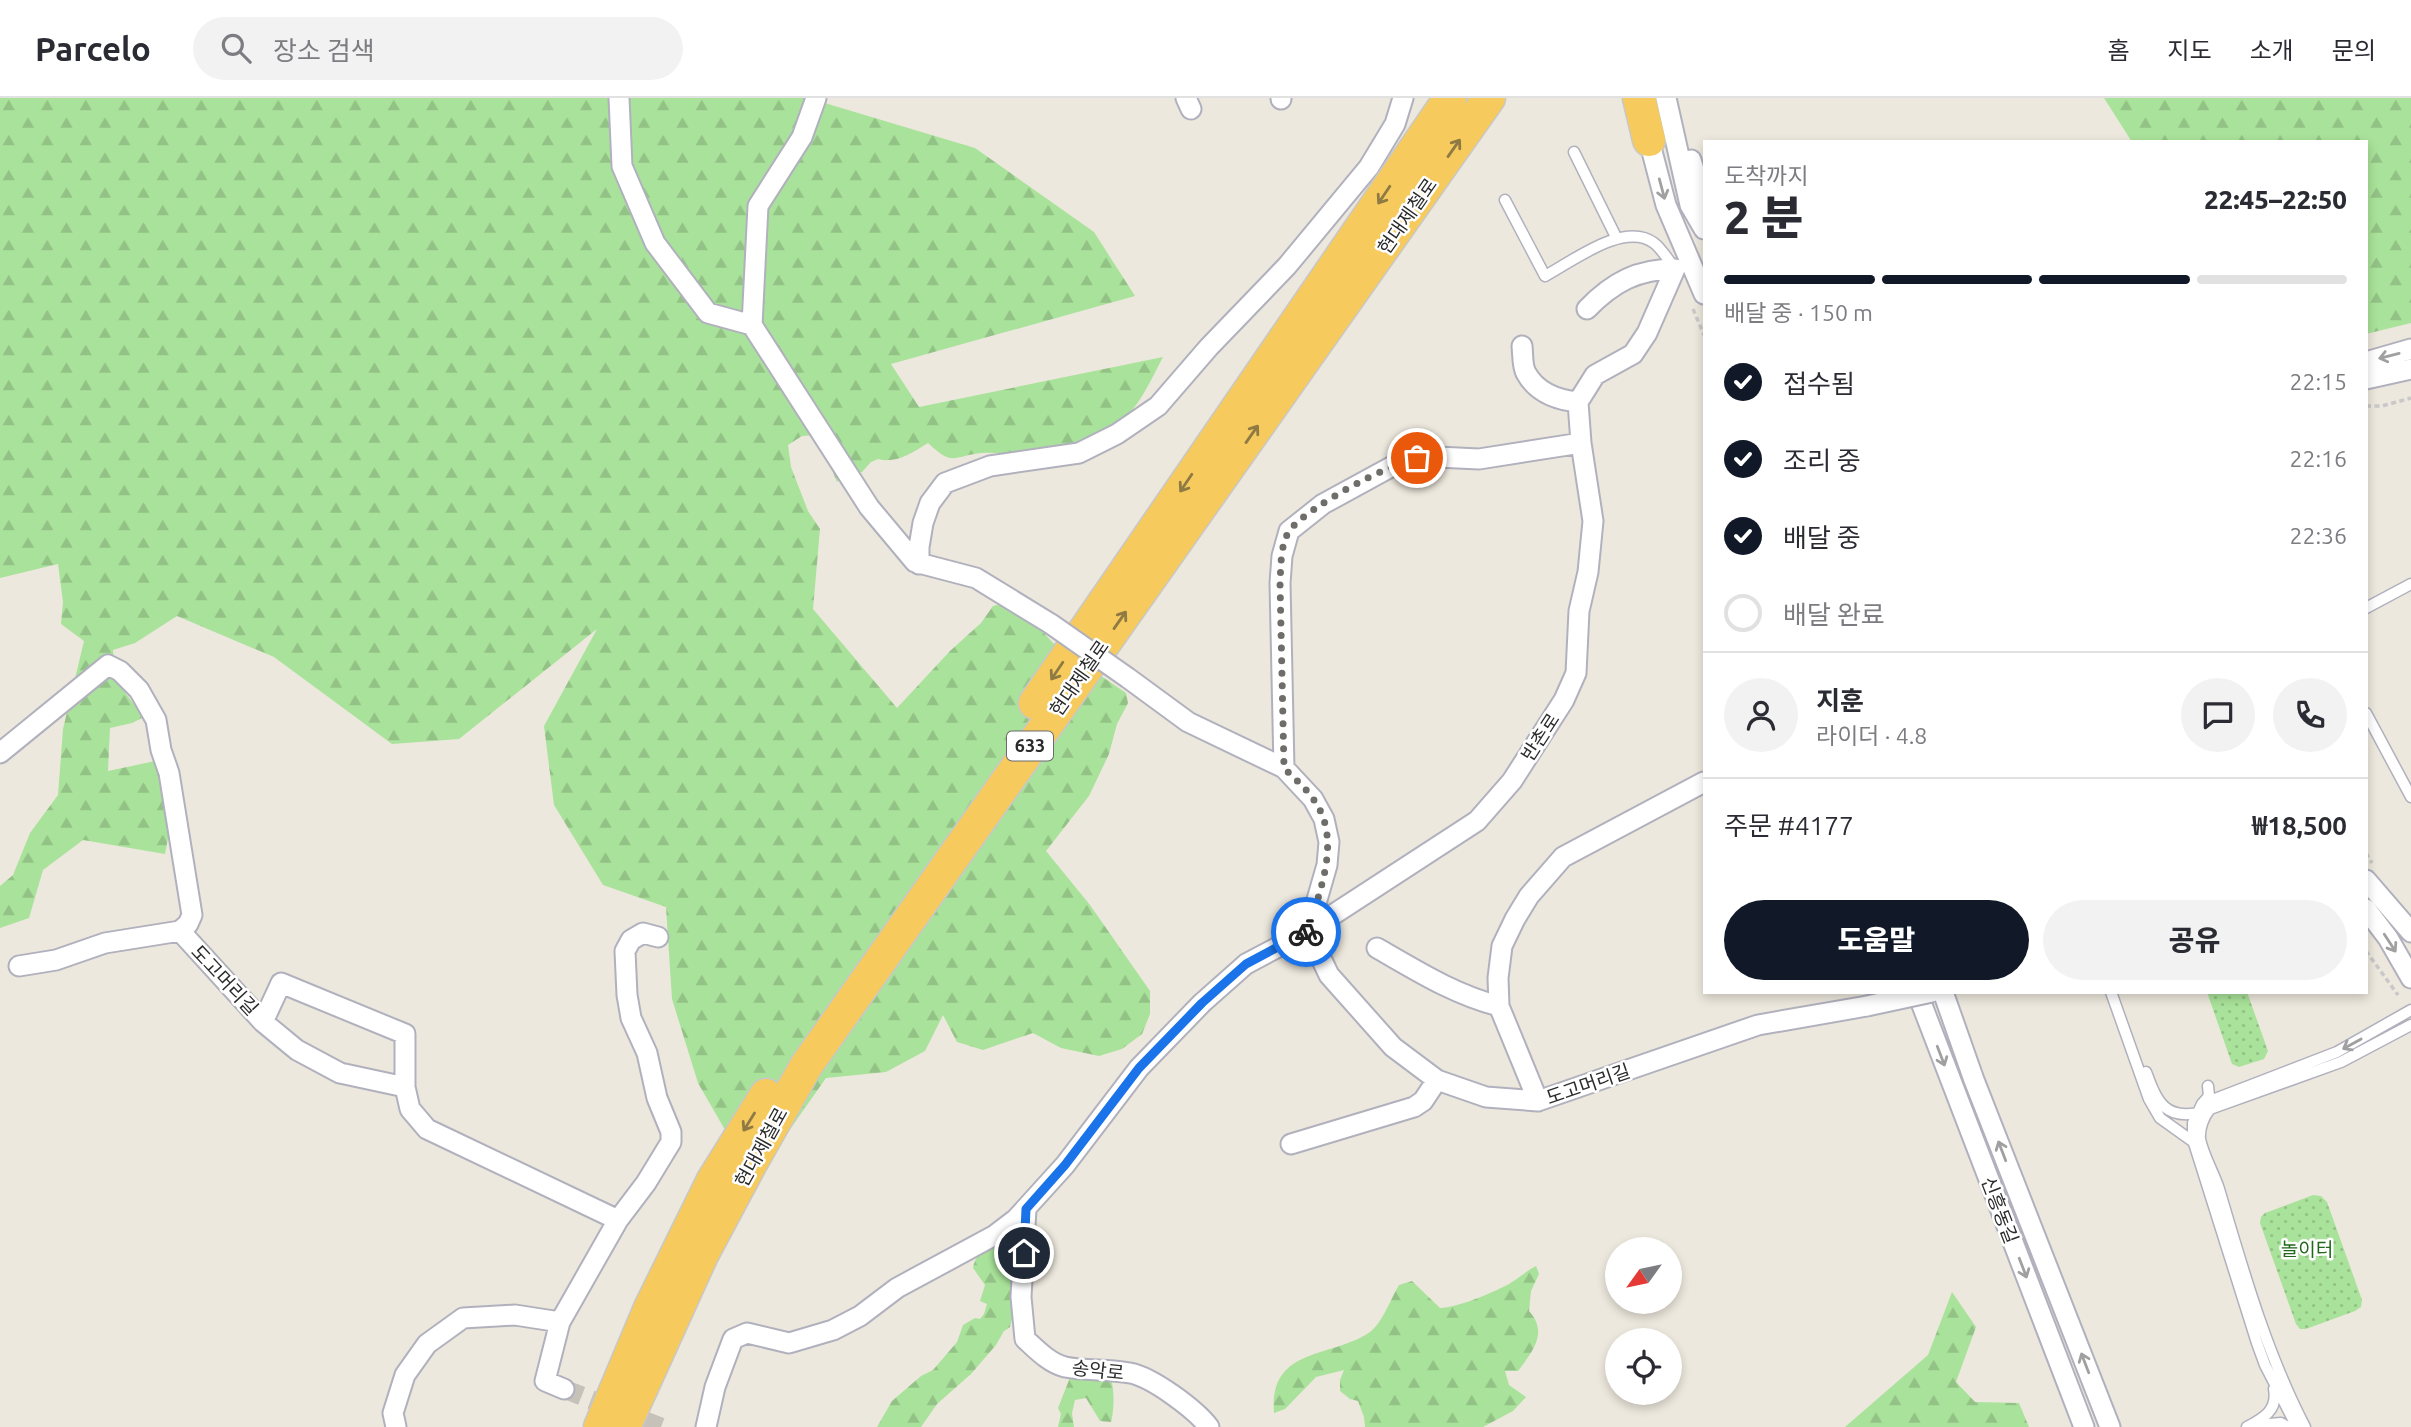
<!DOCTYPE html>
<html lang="ko">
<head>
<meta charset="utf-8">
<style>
	:root { --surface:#fff; --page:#f2f2f3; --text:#2b2b33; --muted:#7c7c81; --line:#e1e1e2; --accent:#111827 }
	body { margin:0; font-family:Ubuntu,"Noto Sans KR",sans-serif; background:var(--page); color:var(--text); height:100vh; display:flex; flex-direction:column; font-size:26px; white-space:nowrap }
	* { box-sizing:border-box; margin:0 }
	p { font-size:23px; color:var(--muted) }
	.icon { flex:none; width:38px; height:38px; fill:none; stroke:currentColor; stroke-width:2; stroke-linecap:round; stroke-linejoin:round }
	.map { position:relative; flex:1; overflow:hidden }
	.panel { position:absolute; left:1703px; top:42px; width:665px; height:854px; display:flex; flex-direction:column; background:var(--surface); border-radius:0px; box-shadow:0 4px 10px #0003 }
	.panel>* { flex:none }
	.needle { width:46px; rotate:237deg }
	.tools { position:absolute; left:1605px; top:1139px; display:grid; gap:14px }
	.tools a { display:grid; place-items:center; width:77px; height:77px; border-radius:50%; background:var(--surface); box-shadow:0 4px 10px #0003; font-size:35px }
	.pin { position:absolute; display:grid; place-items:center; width:60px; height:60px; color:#fff; margin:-30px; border:4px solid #fff; border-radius:50%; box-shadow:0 2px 7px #0007 }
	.courier { position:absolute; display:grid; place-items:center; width:70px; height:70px; margin:-35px; border:5px solid #1a73e8; border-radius:50%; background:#fff; color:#222; box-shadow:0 2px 9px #0007 }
	.overview em { font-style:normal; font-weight:800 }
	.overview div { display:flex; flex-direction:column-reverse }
	.overview { display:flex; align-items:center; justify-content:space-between; height:119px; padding:0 21px }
	h1 { font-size:46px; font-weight:800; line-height:52px }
	.bar { display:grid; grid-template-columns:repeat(4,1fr); gap:10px 7px; align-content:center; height:84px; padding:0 21px }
	.bar i { height:9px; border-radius:5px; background:var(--line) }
	.bar .current { background:var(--accent) }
	.bar p { grid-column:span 4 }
	.line { display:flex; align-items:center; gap:18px; padding:0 21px; border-top:2px solid var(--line) }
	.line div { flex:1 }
	.round { display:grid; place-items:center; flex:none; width:74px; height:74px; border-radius:37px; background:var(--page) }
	ol { padding:0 21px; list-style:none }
	li { display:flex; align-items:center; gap:21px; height:77px }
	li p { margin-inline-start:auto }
	li .icon { padding:7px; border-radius:50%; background:var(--accent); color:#fff; stroke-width:4 }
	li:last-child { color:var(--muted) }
	li i { width:38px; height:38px; border:4px solid var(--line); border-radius:50% }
	.cta { display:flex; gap:14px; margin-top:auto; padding:14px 21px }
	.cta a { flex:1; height:80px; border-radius:42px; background:var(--accent); color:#fff; font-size:28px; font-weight:800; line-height:80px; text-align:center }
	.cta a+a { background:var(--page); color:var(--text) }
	header { display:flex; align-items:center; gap:42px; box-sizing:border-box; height:98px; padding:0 35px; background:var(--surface); border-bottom:2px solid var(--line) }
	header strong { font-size:33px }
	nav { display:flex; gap:38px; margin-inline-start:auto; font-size:24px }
	.search { width:490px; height:63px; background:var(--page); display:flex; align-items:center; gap:18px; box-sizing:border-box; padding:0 24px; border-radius:38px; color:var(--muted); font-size:26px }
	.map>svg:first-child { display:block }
</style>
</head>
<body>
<header>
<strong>Parcelo</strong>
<div class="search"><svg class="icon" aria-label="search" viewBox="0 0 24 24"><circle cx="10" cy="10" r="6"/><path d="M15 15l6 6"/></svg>장소 검색</div>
<nav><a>홈</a><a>지도</a><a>소개</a><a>문의</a></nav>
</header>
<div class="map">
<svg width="2411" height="1329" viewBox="0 0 2411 1329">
	<defs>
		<pattern id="green-dots" width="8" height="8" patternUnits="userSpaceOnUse" patternTransform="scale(1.75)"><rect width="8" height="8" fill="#a9e29a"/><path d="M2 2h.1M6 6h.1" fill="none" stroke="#92c285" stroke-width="1.8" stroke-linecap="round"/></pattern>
		<pattern id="forest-firs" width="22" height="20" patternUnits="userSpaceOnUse" patternTransform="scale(1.75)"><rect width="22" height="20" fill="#a9e29a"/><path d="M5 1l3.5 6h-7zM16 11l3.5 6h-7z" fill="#92c285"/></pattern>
	</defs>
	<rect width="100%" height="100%" fill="#ede8dd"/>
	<path fill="url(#green-dots)" d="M2207 894H2247L2268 953 2264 961 2239 969 2232 966Z
		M2313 1097 2321 1098 2327 1104 2362 1202 2361 1209 2355 1213 2306 1231H2300L2296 1226 2260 1125 2261 1119 2265 1115Z"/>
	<path fill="url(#forest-firs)" d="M0 0H808L975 50 1094 134 1135 198 891 266 919 309 1163 259C1154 276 1145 296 1133 311 1118 330 1054 355 1030 356 1014 357 997 354 981 355 953 358 953 369 928 345 912 355 896 366 878 361L871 364 862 374 850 376 837 384 832 372 831 360 816 337 802 338 788 347 791 369 808 413 820 431 813 511 897 610 950 553 981 525 993 508 1002 506 1042 533 1053 545 1126 595 1128 605 1117 626 1109 656 1089 698 1046 753 1090 807 1150 893V916L1142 936 1122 951 1099 958 1061 950 1033 935 983 952 957 944 943 917 925 953 886 974 826 980 779 1047 736 1051 698 985 672 901 666 809 603 787 554 707 544 628 597 531 459 641 392 646 274 559 177 518 135 545 113 552 116 583 144 619 132 625 110 630 108 673 160 662 163 709 169 735 165 756 83 742 43 772 29 820 0 830V788L13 777 30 735 58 697 63 631 84 543 61 526 63 504 58 466 0 480Z
		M2104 0H2411V225L2366 236V44H2132Z
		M1007 1137H1011L1021 1151 1014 1213 1010 1229 1004 1233 996 1247 971 1276 937 1306 921 1329H877L892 1303 921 1278 933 1272 957 1244 963 1227 975 1220 980 1221 984 1216 987 1206 980 1203 985 1187 973 1170C977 1151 991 1146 1007 1137Z
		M1536 1168 1539 1176 1531 1193 1529 1213C1549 1235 1532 1254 1518 1273H1505L1509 1287 1526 1299 1513 1313 1483 1329H1365L1364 1319 1358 1303 1350 1301 1340 1293V1282L1344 1272 1316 1279 1285 1311 1274 1315C1269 1250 1328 1260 1367 1236 1382 1227 1390 1202 1399 1187L1412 1183 1440 1210C1458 1209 1487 1197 1503 1189 1515 1184 1524 1174 1536 1168Z
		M1952 1194 1976 1229 1956 1284 1975 1304 2019 1305 2029 1329H1845L1928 1257Z
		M1071 1277 1110 1279C1115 1289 1114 1314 1111 1324L1100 1323 1086 1300 1075 1302 1072 1315 1074 1329H1058L1061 1316 1058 1310Z"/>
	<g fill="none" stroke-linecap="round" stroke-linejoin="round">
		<path stroke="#c6c2b9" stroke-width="19" stroke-dasharray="19 10" stroke-linecap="butt" d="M564 1291 661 1329"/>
		<g stroke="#b1b1be" stroke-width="13">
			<path id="service" d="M1574 54 1616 139
				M1505 102 1545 178C1573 163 1624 123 1654 145 1662 151 1669 163 1675 171
				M2366 510 2411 486
				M2366 615 2411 699
				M2111 894 2149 1001 2160 1020 2195 1045
				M2146 974C2157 1004 2165 1023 2202 1014
				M2202 1006 2209 998 2208 988
				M2257 1327 2281 1325 2288 1329
				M2247 1329C2264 1320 2278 1312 2274 1291
				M2297 1329 2265 1267 2257 1245 2193 1042V1025L2202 1006 2337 954 2411 912
				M2305 1329C2266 1254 2243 1172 2219 1091 2214 1075 2203 1057 2200 1041 2199 1030 2204 1018 2210 1011L2341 964 2411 927"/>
		</g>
		<g stroke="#b1b1be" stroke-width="23">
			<path id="minor" d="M619 0 622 68 655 145 708 215 752 227 869 409 915 464 976 480 1051 526
				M1186 0 1191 11
				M1281 0V1
				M1666 0 1690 107 1704 131
				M1651 32 1649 42 1666 107 1704 196
				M1691 62 1704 104
				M752 227 758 108 802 39 816 0
				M1522 248C1523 256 1522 268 1526 275 1537 295 1557 302 1578 304
				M2366 264 2411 251
				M2366 281 2411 271
				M919 466V449L923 425 930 405 945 385 990 368 1079 355 1117 336 1158 308 1209 249 1287 168 1369 69 1395 26 1403 0
				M1128 580 1188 624 1284 670 1313 701 1324 721 1329 744 1327 767 1308 833 1329 877 1393 949 1437 982 1486 999 1538 1003 1758 927 1867 908
				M0 655 108 567 120 573 139 592 156 622 161 652 169 675 192 817 188 826 180 833
				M1284 670 1280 485 1282 458 1289 433 1323 406 1400 364 1437 359 1479 361 1581 345
				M2366 782 2411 834
				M2366 811 2388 840 2411 880
				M1377 850C1417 873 1455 897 1499 908
				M19 868 56 862 105 845 180 833 263 924 281 885 405 936V989L410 1011 427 1031 618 1122 560 1224 545 1283 564 1291
				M1917 894 2084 1329
				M1943 894 1974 982 2110 1329
				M263 924 297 952 340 975 405 989
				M1538 1003 1499 908 1498 880 1502 848 1515 821 1529 798 1563 759 1704 684
				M1291 1046 1414 1009 1423 1003 1437 982
				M1026 1111 1021 1199 1025 1241C1036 1251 1049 1265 1065 1269 1086 1273 1108 1271 1130 1275 1152 1279 1195 1311 1209 1329
				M618 1122 646 1085 671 1044V1034L657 1000 647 955 631 920 627 897 625 853 631 842 643 835 658 839
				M396 1329 393 1315 405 1277 427 1246 463 1220 515 1217 560 1224
				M706 1329 715 1289 733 1241 747 1235 789 1245 833 1232 860 1218 897 1190 995 1137 1016 1121 1065 1067 1139 970 1202 905 1246 866 1308 833 1477 723 1512 683 1564 602 1576 575 1579 513 1588 474 1593 423 1581 345 1578 304 1595 277 1633 256 1647 235 1675 171C1638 171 1613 184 1587 211"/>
		</g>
		<g stroke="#c8c8c8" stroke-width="35">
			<path id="trunk" d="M1639 0 1649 42
				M1035 605 1450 0
				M600 1329 650 1210 713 1082 766 997
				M624 1329 702 1157 750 1067 806 968 1489 0"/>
		</g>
		<path stroke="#c8c8c8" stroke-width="3.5" stroke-dasharray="5 3.5" stroke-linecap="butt" d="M1693 211 1704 237
			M2366 308H2382L2411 300
			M2366 755 2372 765
			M2366 853 2398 897"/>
		<use href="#service" stroke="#fff" stroke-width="10"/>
		<use href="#minor" stroke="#fff" stroke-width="19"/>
		<use href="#trunk" stroke="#f6ca5c" stroke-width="32"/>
		<g stroke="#b1b1be" stroke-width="23" stroke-linecap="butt">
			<path id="minor-bridge" d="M1051 526 1128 580
				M1867 908 1932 894"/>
		</g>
		<use href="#minor-bridge" stroke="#fff" stroke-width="19"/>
	</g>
	<defs><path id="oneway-shaft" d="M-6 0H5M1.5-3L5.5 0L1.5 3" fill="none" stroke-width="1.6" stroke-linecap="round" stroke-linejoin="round" transform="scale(1.75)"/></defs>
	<g stroke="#907a44">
		<use href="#oneway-shaft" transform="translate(1454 50) rotate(-55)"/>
		<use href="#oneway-shaft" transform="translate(1384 97) rotate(124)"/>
		<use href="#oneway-shaft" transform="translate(1252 336) rotate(-55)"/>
		<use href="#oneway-shaft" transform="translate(1186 385) rotate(124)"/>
		<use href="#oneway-shaft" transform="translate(1120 522) rotate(-55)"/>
		<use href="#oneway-shaft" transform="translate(1057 573) rotate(124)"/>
		<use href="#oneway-shaft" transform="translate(749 1024) rotate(122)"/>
	</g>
	<g stroke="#a0a0a0">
		<use href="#oneway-shaft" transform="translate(1662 91) rotate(75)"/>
		<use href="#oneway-shaft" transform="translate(2389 258) rotate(166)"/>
		<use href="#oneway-shaft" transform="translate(2390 845) rotate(57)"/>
		<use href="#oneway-shaft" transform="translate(2352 946) rotate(151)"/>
		<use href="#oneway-shaft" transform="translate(1941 958) rotate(69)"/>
		<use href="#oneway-shaft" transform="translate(2002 1053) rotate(-111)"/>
		<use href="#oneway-shaft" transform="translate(2023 1170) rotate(69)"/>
		<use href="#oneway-shaft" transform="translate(2085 1265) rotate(-111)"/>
	</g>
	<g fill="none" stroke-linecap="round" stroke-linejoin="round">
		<path stroke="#6f6d69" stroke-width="7" stroke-dasharray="0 12.6" d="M1306 834 1308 833C1320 791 1342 742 1314 702 1306 690 1294 680 1284 670L1280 485C1281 470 1280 445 1290 432 1309 408 1387 367 1417 360"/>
		<path stroke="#1a73e8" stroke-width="9" d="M1024 1155 1026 1111 1065 1067 1139 970 1202 905 1246 866 1306 834"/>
	</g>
	<g text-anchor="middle" stroke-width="5" stroke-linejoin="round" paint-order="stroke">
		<rect fill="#fff" stroke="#6b6b6b" stroke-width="2" x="1007" y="633.5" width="46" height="29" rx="5"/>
		<g font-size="18" font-weight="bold" fill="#2b2b2b">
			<text x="1030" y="654">633</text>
		</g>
		<g font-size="19" fill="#2b2b2b" stroke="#fff">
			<text transform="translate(1407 118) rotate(-55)" y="7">현대제철로</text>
			<text transform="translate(1079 580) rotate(-55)" y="7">현대제철로</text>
			<text transform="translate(1540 639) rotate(-57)" y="7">반촌로</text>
			<text transform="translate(225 882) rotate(47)" y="7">도고머리길</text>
			<text transform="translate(1588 986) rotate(-19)" y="7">도고머리길</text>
			<text transform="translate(761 1049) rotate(-61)" y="7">현대제철로</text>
			<text transform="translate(2000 1112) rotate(69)" y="7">신흥동길</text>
			<text transform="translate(1098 1272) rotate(6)" y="7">송악로</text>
		</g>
		<g font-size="19" fill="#21681b" stroke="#fff">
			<text x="2307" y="1158">놀이터</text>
		</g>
	</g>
</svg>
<div class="tools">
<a><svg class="needle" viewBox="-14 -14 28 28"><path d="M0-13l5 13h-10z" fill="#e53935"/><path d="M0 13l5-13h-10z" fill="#7c7c81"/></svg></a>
<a><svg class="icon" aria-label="locate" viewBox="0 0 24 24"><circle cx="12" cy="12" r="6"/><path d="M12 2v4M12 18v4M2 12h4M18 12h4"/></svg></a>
</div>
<div class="pin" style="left:1417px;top:360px;background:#ea580c"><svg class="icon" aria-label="bag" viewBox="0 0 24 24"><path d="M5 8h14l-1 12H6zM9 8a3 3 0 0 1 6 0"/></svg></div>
<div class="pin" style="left:1024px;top:1155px;background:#1f2937"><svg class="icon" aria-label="home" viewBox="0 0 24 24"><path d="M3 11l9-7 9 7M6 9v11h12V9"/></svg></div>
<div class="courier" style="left:1306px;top:834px"><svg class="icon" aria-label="bike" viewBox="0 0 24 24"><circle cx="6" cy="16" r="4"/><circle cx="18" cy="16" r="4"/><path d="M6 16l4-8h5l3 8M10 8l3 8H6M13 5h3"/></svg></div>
<section class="panel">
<div class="overview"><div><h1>2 분</h1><p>도착까지</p></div><em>22:45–22:50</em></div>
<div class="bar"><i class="current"></i><i class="current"></i><i class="current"></i><i></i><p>배달 중 · 150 m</p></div>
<ol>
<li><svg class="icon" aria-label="check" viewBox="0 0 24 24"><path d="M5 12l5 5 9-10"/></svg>접수됨<p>22:15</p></li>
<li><svg class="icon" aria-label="check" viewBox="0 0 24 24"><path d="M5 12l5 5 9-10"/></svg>조리 중<p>22:16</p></li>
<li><svg class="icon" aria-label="check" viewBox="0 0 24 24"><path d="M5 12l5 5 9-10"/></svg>배달 중<p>22:36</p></li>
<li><i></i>배달 완료</li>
</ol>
<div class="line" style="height:126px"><a class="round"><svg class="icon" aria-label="person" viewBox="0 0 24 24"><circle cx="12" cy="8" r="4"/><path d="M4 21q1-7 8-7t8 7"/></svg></a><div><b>지훈</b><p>라이더 · 4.8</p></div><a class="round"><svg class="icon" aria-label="chat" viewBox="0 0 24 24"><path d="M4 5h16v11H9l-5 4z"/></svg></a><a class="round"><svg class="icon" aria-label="phone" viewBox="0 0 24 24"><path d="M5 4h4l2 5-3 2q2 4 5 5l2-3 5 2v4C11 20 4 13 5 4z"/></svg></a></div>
<div class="line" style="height:91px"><div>주문 #4177</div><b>₩18,500</b></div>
<div class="cta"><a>도움말</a><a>공유</a></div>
</section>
</div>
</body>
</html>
